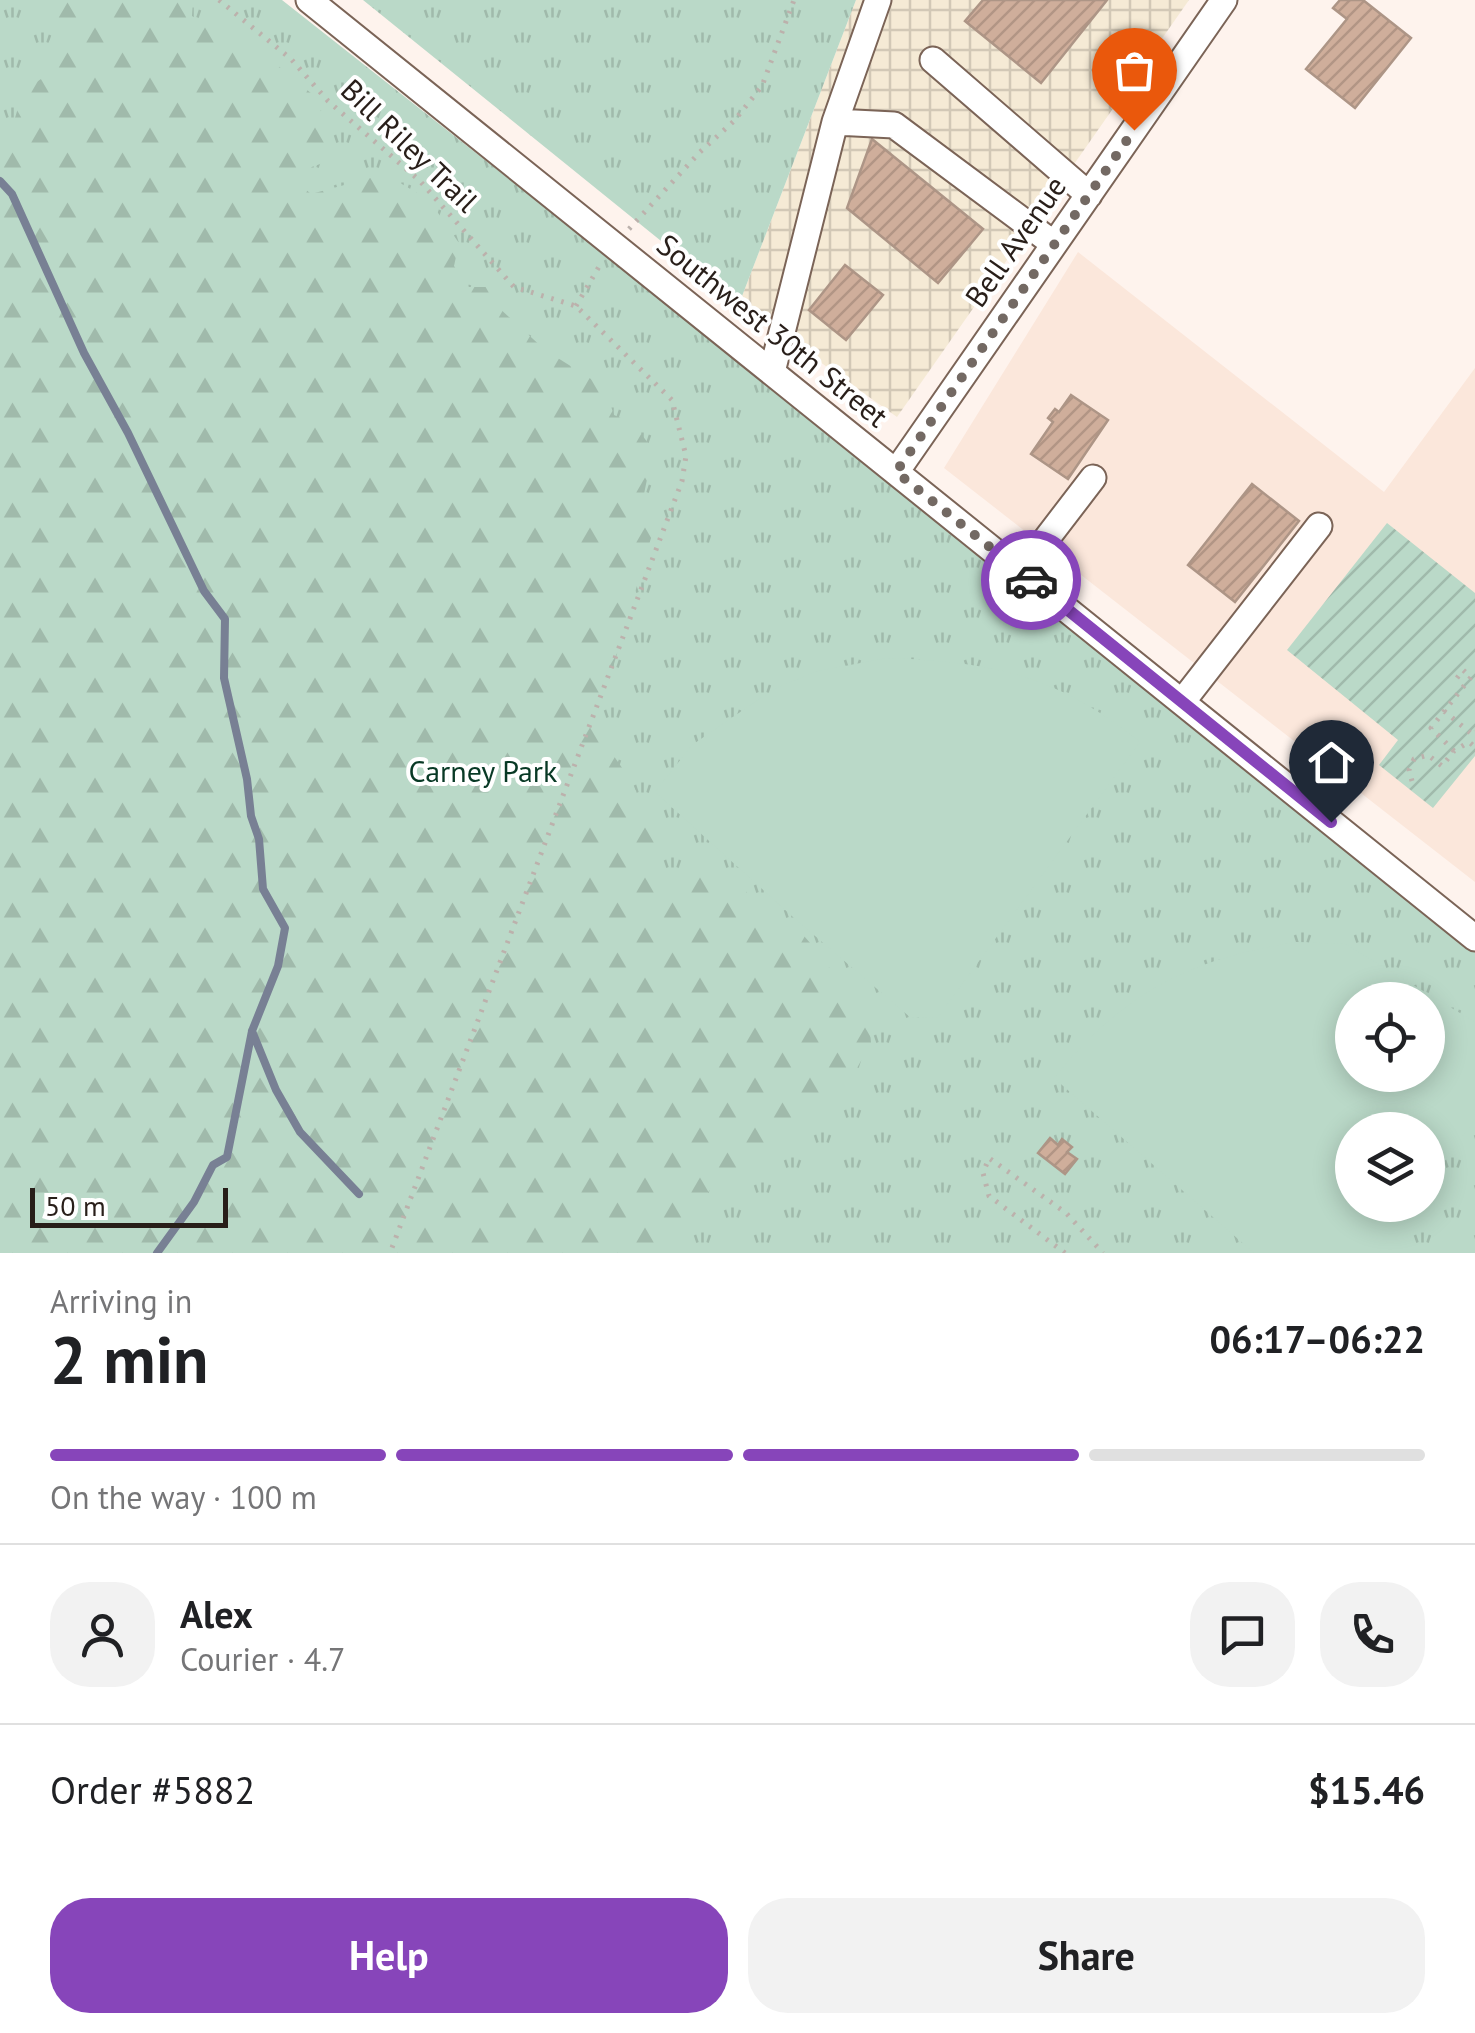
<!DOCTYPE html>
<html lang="en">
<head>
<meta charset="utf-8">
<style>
	:root { --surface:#fff; --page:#f2f2f2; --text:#202124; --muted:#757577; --line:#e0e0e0; --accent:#8745ba }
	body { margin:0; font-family:"PT Sans",sans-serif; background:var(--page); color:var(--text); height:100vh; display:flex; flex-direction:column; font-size:38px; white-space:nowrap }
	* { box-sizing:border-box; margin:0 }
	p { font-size:32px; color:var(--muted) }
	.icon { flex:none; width:55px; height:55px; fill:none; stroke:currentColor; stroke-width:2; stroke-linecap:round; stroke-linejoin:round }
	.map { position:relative; height:1253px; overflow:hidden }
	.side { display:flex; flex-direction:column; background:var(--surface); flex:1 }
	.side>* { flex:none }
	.buttons { position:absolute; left:1335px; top:982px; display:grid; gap:20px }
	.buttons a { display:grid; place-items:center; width:110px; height:110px; border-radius:50%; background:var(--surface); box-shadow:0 5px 25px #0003; font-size:50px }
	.scale { position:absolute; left:30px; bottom:25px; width:198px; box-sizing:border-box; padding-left:10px; border:5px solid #281e19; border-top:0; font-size:28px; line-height:35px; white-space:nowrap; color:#281e19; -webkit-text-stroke:8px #fff; paint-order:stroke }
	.pin { position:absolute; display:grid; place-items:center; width:85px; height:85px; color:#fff; margin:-102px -42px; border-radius:50% 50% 50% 0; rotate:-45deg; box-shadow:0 0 10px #0007 }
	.pin .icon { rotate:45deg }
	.courier { position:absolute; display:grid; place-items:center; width:100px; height:100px; margin:-50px; border:8px solid #8745ba; border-radius:50%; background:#fff; color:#222; box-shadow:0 2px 12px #0007 }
	.headline em { font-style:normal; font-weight:700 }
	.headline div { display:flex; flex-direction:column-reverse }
	.headline { display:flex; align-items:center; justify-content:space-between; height:170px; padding:0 50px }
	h1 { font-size:65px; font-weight:700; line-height:75px }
	.bar { display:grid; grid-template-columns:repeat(4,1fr); gap:15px 10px; align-content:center; height:120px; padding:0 50px }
	.bar i { height:12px; border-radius:8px; background:var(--line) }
	.bar .selected { background:var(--accent) }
	.bar p { grid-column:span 4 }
	.line { display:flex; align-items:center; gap:25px; padding:0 50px; border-top:2px solid var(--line) }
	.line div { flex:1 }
	.round { display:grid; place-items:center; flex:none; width:105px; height:105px; border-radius:40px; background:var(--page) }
	.button { display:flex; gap:20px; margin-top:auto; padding:20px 50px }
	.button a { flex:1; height:115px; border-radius:40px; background:var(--accent); color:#fff; font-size:40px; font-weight:700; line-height:115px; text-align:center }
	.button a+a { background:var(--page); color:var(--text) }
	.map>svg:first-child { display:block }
</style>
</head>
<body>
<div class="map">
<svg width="1475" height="1253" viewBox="0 0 1475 1253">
	<defs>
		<pattern id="industrial-grid" width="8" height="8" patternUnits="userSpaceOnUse" patternTransform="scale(2.5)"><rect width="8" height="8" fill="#f5ead5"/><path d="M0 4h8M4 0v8" fill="none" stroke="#d2c8b6"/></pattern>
		<pattern id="grass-tufts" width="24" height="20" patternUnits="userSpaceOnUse" patternTransform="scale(2.5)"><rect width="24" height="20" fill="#bad9c8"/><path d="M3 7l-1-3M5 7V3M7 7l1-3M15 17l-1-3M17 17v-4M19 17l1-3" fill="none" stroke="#a0baab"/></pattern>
		<pattern id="forest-firs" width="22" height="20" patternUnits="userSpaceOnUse" patternTransform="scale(2.5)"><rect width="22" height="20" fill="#bad9c8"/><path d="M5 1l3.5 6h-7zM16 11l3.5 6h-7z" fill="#a0baab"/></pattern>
		<pattern id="garden-furrows" width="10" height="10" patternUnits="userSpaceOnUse" patternTransform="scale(2.5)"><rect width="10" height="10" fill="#bad9c8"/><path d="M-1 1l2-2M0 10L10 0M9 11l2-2" fill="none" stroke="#a0baab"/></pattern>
		<pattern id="building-hatch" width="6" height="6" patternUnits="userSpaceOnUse" patternTransform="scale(2.5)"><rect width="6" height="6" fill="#cfae9b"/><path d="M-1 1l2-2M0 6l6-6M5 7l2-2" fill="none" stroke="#b29585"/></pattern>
	</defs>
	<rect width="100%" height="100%" fill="#fef3ed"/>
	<path fill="#fbe7db" d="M1078 252 1384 492 1475 368V882L944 468Z"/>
	<path fill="url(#industrial-grid)" d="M856 0H1189L897 417 739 304Z"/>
	<path fill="url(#grass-tufts)" fill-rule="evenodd" d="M0 0H282L1475 940V1253H0ZM1352 1000H1428V1075H1352ZM1352 1130H1428V1205H1352Z
		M363 0H856L739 304Z"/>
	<path fill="url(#forest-firs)" d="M54 0H193L192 16 212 29 235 30 318 99 326 133 323 163 289 175 311 194 385 174 429 200 459 243 454 266 469 287H489L497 306 545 350 604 387 614 415 634 424 653 450 644 494 656 521 599 715 597 734C629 774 657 818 661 870L699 873 742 882 761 923 786 941 804 936 825 960 839 985 869 1017 871 1043 852 1077 811 1119 754 1168 713 1186 677 1231 669 1253H0V121L15 118 23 91 44 77 45 64 39 55 57 31 45 17Z"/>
	<path fill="url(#garden-furrows)" d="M1387 523 1475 593V756L1433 808 1379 765 1398 740 1287 650Z"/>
	<path fill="#bad9c8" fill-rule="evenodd" d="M887 658C992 662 1056 674 1140 742L938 1017 911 1018 794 918 655 792 692 745 774 689 818 671Z
		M1296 942 1345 944 1475 1022V1119L1428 1184V1130H1352V1205H1413L1378 1253H1254L1054 1078C1123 993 1189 959 1296 942ZM1352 1000H1428V1075H1352Z"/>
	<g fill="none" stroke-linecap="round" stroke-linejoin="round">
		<path stroke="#788094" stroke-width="8" d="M0 181 12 194 84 353 128 433 204 591 225 619 224 678 247 779 251 816 259 839 263 889 285 928 278 966 252 1031 227 1157 213 1165 194 1202 157 1253
			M252 1031 276 1090 300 1132 359 1194"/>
	</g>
	<path fill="url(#building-hatch)" stroke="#ad9586" stroke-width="2.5" d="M983 0H1107L1041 83 965 21Z
		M1340 0H1363L1411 38 1355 108 1306 69 1347 19 1333 8Z
		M872 139 983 229 938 283 847 208Z
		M845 265 883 295 846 340 809 310Z
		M1071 395 1108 420 1068 479 1031 454 1053 422 1048 418 1055 409 1059 412Z
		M1252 484 1299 521 1235 602 1188 565Z
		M1050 1138 1058 1145 1062 1139 1072 1147 1067 1152 1077 1159 1065 1174 1038 1153Z"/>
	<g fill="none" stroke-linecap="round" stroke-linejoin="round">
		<g stroke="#7b6457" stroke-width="29">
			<path id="minor" d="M309 0 1475 938
				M933 60 1089 195
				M835 122 878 0
				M772 372 835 122 894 125 1054 244
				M896 472 1224 0
				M1021 572 1093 478
				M1182 702 1319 526"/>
		</g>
		<path stroke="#bcb1ac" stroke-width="5" stroke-dasharray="2.5 8" stroke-linecap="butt" d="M219 0 291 59 328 101 419 180 514 287 576 306 672 400 686 456 682 481 390 1253
			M629 229 700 152 734 121 762 86 794 0
			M576 306 600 265
			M1444 711 1473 735 1475 731
			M1454 751 1431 728 1471 677 1463 670 1457 678
			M1412 781 1409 770 1414 759 1428 755 1442 766 1454 751 1469 742 1475 747
			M1065 1253 989 1196 983 1173 989 1158 1066 1213 1103 1253"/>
		<use href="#minor" stroke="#fff" stroke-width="25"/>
	</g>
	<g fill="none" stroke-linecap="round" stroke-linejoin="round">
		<path stroke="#736963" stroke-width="10" stroke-dasharray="0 18" d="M1031 580 896 472 1134 130"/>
		<path stroke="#8745ba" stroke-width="12" d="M1031 580 1331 822"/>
	</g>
	<g text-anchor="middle" stroke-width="8" stroke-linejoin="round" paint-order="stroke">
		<g font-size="30" fill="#281e19" stroke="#fff">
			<text transform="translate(409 146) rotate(44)" y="10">Bill Riley Trail</text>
			<text transform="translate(1016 242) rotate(-55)" y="10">Bell Avenue</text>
			<text transform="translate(772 331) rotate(39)" y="10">Southwest 30th Street</text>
		</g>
		<g font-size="30" fill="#083925" stroke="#fff">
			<text x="483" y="782">Carney Park</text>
		</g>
	</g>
</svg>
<div class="buttons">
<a><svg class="icon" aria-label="locate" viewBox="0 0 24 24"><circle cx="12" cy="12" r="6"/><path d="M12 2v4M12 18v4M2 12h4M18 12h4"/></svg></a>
<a><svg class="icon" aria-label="layers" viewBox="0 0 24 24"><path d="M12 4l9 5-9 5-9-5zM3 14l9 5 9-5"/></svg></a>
</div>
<div class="scale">50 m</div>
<div class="pin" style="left:1134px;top:130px;background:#ea580c"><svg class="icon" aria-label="bag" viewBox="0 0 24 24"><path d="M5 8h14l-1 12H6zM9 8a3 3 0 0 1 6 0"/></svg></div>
<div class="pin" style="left:1331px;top:822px;background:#1f2937"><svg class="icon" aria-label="home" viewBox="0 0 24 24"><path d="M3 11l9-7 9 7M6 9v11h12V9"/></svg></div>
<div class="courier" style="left:1031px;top:580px"><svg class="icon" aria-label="car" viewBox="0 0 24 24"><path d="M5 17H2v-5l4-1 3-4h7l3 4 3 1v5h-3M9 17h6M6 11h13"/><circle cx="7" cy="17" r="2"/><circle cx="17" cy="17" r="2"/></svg></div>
</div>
<section class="side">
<div class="headline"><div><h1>2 min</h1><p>Arriving in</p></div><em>06:17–06:22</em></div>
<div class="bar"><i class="selected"></i><i class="selected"></i><i class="selected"></i><i></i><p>On the way · 100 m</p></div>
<div class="line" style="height:180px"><a class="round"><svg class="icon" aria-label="person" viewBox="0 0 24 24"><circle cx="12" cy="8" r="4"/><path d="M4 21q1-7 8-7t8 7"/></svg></a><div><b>Alex</b><p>Courier · 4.7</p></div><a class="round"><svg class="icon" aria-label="chat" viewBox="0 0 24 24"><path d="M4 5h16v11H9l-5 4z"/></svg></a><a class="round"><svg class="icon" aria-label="phone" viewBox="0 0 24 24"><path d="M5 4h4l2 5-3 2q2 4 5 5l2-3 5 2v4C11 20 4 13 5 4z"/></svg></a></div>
<div class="line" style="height:130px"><div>Order #5882</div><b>$15.46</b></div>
<div class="button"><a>Help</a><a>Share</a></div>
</section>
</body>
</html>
